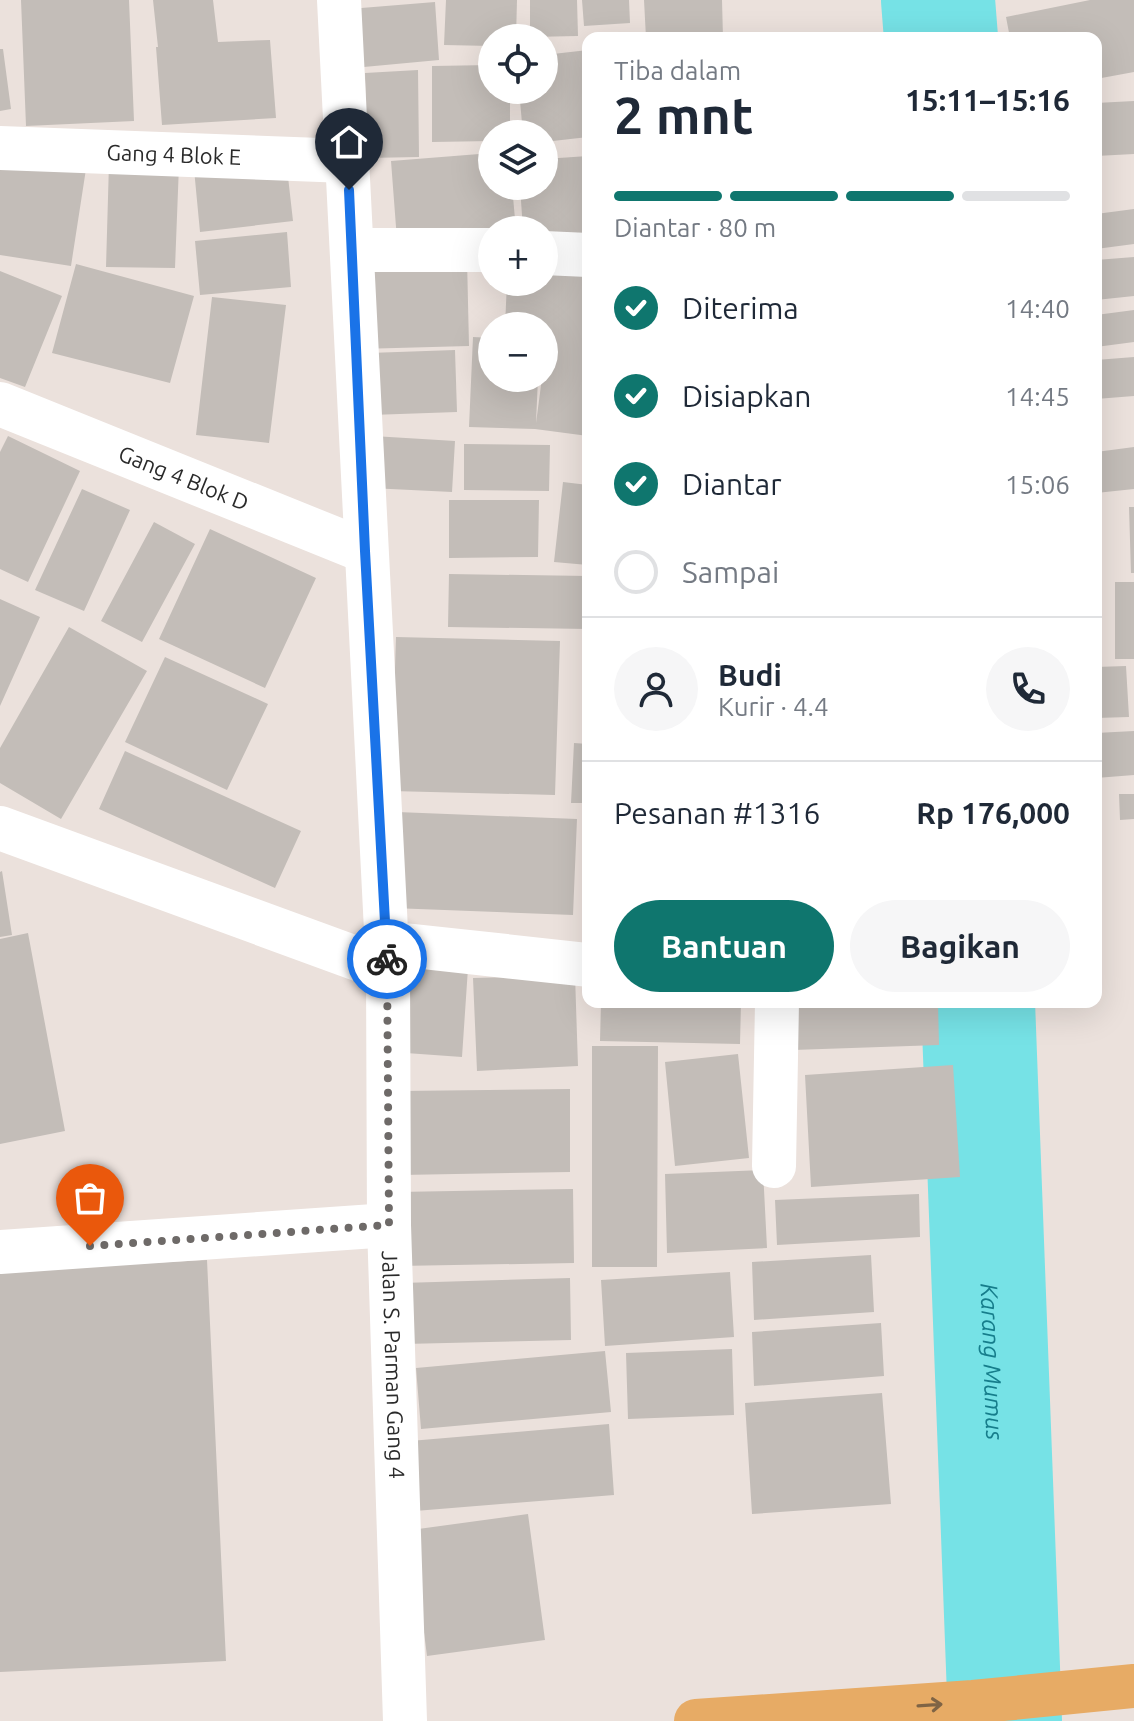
<!DOCTYPE html>
<html lang="id">
<head>
<meta charset="utf-8">
<style>
	:root { --surface:#fff; --page:#f6f6f7; --text:#1f2937; --muted:#747a83; --line:#e0e1e3; --accent:#0f766e }
	body { margin:0; font-family:Ubuntu,sans-serif; background:var(--page); color:var(--text); height:100vh; display:flex; flex-direction:column; font-size:30px; white-space:nowrap }
	* { box-sizing:border-box; margin:0 }
	p { font-size:26px; color:var(--muted) }
	.icon { flex:none; width:44px; height:44px; fill:none; stroke:currentColor; stroke-width:2; stroke-linecap:round; stroke-linejoin:round }
	.map { position:relative; flex:1; overflow:hidden }
	.panel { position:absolute; left:582px; top:32px; width:520px; height:976px; display:flex; flex-direction:column; background:var(--surface); border-radius:16px; box-shadow:0 8px 32px #0002 }
	.panel>* { flex:none }
	.buttons { position:absolute; left:478px; top:24px; display:grid; gap:16px }
	.buttons a { display:grid; place-items:center; width:80px; height:80px; border-radius:50%; background:var(--surface); box-shadow:0 8px 32px #0002; font-size:40px }
	.pin { position:absolute; display:grid; place-items:center; width:68px; height:68px; color:#fff; margin:-82px -34px; border-radius:50% 50% 50% 0; rotate:-45deg; box-shadow:0 0 8px #0007 }
	.pin .icon { rotate:45deg }
	.courier { position:absolute; display:grid; place-items:center; width:80px; height:80px; margin:-40px; border:6px solid #1a73e8; border-radius:50%; background:#fff; color:#222; box-shadow:0 2px 10px #0007 }
	.head em { font-style:normal; font-weight:600 }
	.head div { display:flex; flex-direction:column-reverse }
	.head { display:flex; align-items:center; justify-content:space-between; height:136px; padding:0 32px }
	h1 { font-size:52px; font-weight:600; line-height:60px }
	.bar { display:grid; grid-template-columns:repeat(4,1fr); gap:12px 8px; align-content:center; height:96px; padding:0 32px }
	.bar i { height:10px; border-radius:6px; background:var(--line) }
	.bar .active { background:var(--accent) }
	.bar p { grid-column:span 4 }
	.line { display:flex; align-items:center; gap:20px; padding:0 32px; border-top:2px solid var(--line) }
	.line div { flex:1 }
	.round { display:grid; place-items:center; flex:none; width:84px; height:84px; border-radius:42px; background:var(--page) }
	ol { padding:0 32px; list-style:none }
	li { display:flex; align-items:center; gap:24px; height:88px }
	li p { margin-inline-start:auto }
	li .icon { padding:8px; border-radius:50%; background:var(--accent); color:#fff; stroke-width:4 }
	li:last-child { color:var(--muted) }
	li i { width:44px; height:44px; border:4px solid var(--line); border-radius:50% }
	.cta { display:flex; gap:16px; margin-top:auto; padding:16px 32px }
	.cta a { flex:1; height:92px; border-radius:48px; background:var(--accent); color:#fff; font-size:32px; font-weight:600; line-height:92px; text-align:center }
	.cta a+a { background:var(--page); color:var(--text) }
	.map>svg:first-child { display:block }
</style>
</head>
<body>
<div class="map">
<svg width="1134" height="1721" viewBox="0 0 1134 1721">
	<rect width="100%" height="100%" fill="#ebe1dc"/>
	<g fill="none" stroke-linecap="round" stroke-linejoin="round">
		<g stroke="#76e2e6" stroke-width="114">
			<path d="M938 0 941 38"/>
			<path id="s1" d="M978 1002 1005 1721"/>
		</g>
	</g>
	<path fill="#c3bdb8" d="M21 0H129L134 121 26 126Z
		M153 0H213L218 42 270 40 276 118 162 125 156 47H158Z
		M446 0H517L516 38H492V46L444 45Z
		M530 0H577L578 36 530 37Z
		M582 0H629L630 23 584 26Z
		M644 0H722L723 38H646Z
		M1090 0H1134V72L1096 79V38H1010L1006 17Z
		M435 2 439 60 353 68 349 9Z
		M0 49H3L11 109 0 111Z
		M588 50V137L544 142V134H523L519 90H544V55Z
		M492 65V90H510V134H492V141L432 142V66Z
		M418 70 419 157 367 158 365 73Z
		M1134 101V154L1096 156V103Z
		M492 153V186H512L516 230H492L397 240 391 161Z
		M0 155 86 169 71 266 0 255Z
		M588 156V242L544 245V230H523L520 186H544V159Z
		M286 159 293 221 200 232 194 169Z
		M109 163 179 165 175 268 106 267Z
		M1134 209V244L1096 249V214Z
		M287 232 291 287 200 295 195 241Z
		M1134 257V296L1096 300V260Z
		M467 259 469 346 359 349 358 261Z
		M76 264 194 296 170 383 52 353Z
		M544 267 588 269V436L535 429 469 427 473 337 492 338V378H538L536 423 542 378H544L547 339H544V326H505L507 282H544Z
		M0 271 62 296 25 387 0 378Z
		M212 297 286 305 269 443 196 435Z
		M1134 310V342L1096 347V315Z
		M455 350 457 412 371 415 369 353Z
		M1134 357V396L1096 399V360Z
		M8 436 80 471 28 582 0 569V452Z
		M373 436 455 441 452 492 370 488Z
		M464 444 550 445 549 491 464 490Z
		M1134 447V489L1096 493V452Z
		M563 482 588 485V565L554 562Z
		M82 489 130 510 84 611 35 590Z
		M449 500H539L538 557 449 558Z
		M1129 507H1134V573H1131Z
		M154 522 195 544 142 642 101 621Z
		M210 529 316 578 265 688 159 639Z
		M449 574 588 576V629L448 627Z
		M1115 582H1134V659H1115Z
		M0 599 40 617 0 706Z
		M69 627 147 671 61 819 0 783V748Z
		M396 637 560 641 555 795 391 791Z
		M165 657 268 704 227 790 125 742Z
		M1126 666 1129 717 1096 718V667Z
		M585 679H588V735H584Z
		M1134 731V775L1096 778V733Z
		M574 743 588 744V803H571Z
		M125 751 301 831 275 888 99 809Z
		M1119 794H1134V819L1120 820Z
		M397 812 577 819 573 915 392 908Z
		M2 871 12 935 0 937V872Z
		M28 933 65 1131 0 1144V939Z
		M399 964 468 968 462 1057 392 1052Z
		M575 975 578 1066 477 1071 473 978Z
		M601 1002H741L740 1044 600 1041Z
		M792 1002H938L939 1045 793 1050Z
		M592 1046H658L657 1267H592Z
		M738 1054 749 1158 675 1166 665 1062Z
		M953 1065 960 1177 811 1187 805 1075Z
		M570 1089V1172L401 1175V1091Z
		M763 1170 767 1248 667 1253 665 1174Z
		M573 1189 574 1263 398 1266 397 1192Z
		M919 1194 920 1237 777 1245 775 1200Z
		M871 1255 874 1312 754 1320 752 1262Z
		M207 1260 226 1661 0 1672V1271Z
		M730 1272 734 1337 605 1346 601 1280Z
		M570 1278 571 1340 404 1344 402 1283Z
		M881 1323 884 1376 754 1386 752 1332Z
		M732 1349 734 1415 628 1419 626 1353Z
		M605 1351 611 1412 421 1429 416 1368Z
		M882 1393 891 1504 752 1514 745 1403Z
		M609 1424 614 1495 415 1511 410 1441Z
		M528 1514 545 1640 427 1656 411 1530Z"/>
	<g fill="none" stroke-linecap="round" stroke-linejoin="round">
		<g stroke="#fff" stroke-width="44">
			<path id="s2" d="M339 0 388 970 389 1225 405 1721"/>
			<path id="s3" d="M0 148 347 161"/>
			<path d="M352 250H492"/>
			<path d="M544 253 588 255"/>
			<path id="s4" d="M0 404 365 551"/>
			<path d="M0 828 388 970"/>
			<path d="M386 943 588 965"/>
			<path d="M774 1166 777 1002"/>
			<path d="M0 1252 389 1225"/>
		</g>
		<path stroke="#e7ab65" stroke-width="44" d="M696 1721 973 1702 1134 1686"/>
	</g>
	<defs><path id="oneway-shaft" d="M-6 0H5M1.5-3L5.5 0L1.5 3" fill="none" stroke-width="1.6" stroke-linecap="round" stroke-linejoin="round" transform="scale(2)"/></defs>
	<use stroke="#7f6445" href="#oneway-shaft" transform="translate(930 1705) rotate(-4)"/>
	<g fill="none" stroke-linecap="round" stroke-linejoin="round">
		<path stroke="#6e6a68" stroke-width="8" stroke-dasharray="0 14.4" d="M90 1246 389 1225 387 959"/>
		<path stroke="#1a73e8" stroke-width="10" d="M349 190 365 551 387 959"/>
	</g>
	<g text-anchor="middle" stroke-width="7" stroke-linejoin="round" paint-order="stroke">
		<g font-size="22" fill="#2a2a2a" stroke="#fff">
			<text dy="8" stroke="none"><textPath href="#s3" startOffset="174">Gang 4 Blok E</textPath></text>
			<text dy="8" stroke="none"><textPath href="#s4" startOffset="198">Gang 4 Blok D</textPath></text>
			<text dy="8" stroke="none"><textPath href="#s2" startOffset="1366">Jalan S. Parman Gang 4</textPath></text>
		</g>
		<g font-size="24" font-style="italic" fill="#167d8b" stroke="#fff">
			<text dy="8" stroke="none"><textPath href="#s1" startOffset="360">Karang Mumus</textPath></text>
		</g>
	</g>
</svg>
<div class="buttons">
<a><svg class="icon" aria-label="locate" viewBox="0 0 24 24"><circle cx="12" cy="12" r="6"/><path d="M12 2v4M12 18v4M2 12h4M18 12h4"/></svg></a>
<a><svg class="icon" aria-label="layers" viewBox="0 0 24 24"><path d="M12 4l9 5-9 5-9-5zM3 14l9 5 9-5"/></svg></a>
<a>+</a>
<a>−</a>
</div>
<div class="pin" style="left:90px;top:1246px;background:#ea580c"><svg class="icon" aria-label="bag" viewBox="0 0 24 24"><path d="M5 8h14l-1 12H6zM9 8a3 3 0 0 1 6 0"/></svg></div>
<div class="pin" style="left:349px;top:190px;background:#1f2937"><svg class="icon" aria-label="home" viewBox="0 0 24 24"><path d="M3 11l9-7 9 7M6 9v11h12V9"/></svg></div>
<div class="courier" style="left:387px;top:959px"><svg class="icon" aria-label="bike" viewBox="0 0 24 24"><circle cx="6" cy="16" r="4"/><circle cx="18" cy="16" r="4"/><path d="M6 16l4-8h5l3 8M10 8l3 8H6M13 5h3"/></svg></div>
<section class="panel">
<div class="head"><div><h1>2 mnt</h1><p>Tiba dalam</p></div><em>15:11–15:16</em></div>
<div class="bar"><i class="active"></i><i class="active"></i><i class="active"></i><i></i><p>Diantar · 80 m</p></div>
<ol>
<li><svg class="icon" aria-label="check" viewBox="0 0 24 24"><path d="M5 12l5 5 9-10"/></svg>Diterima<p>14:40</p></li>
<li><svg class="icon" aria-label="check" viewBox="0 0 24 24"><path d="M5 12l5 5 9-10"/></svg>Disiapkan<p>14:45</p></li>
<li><svg class="icon" aria-label="check" viewBox="0 0 24 24"><path d="M5 12l5 5 9-10"/></svg>Diantar<p>15:06</p></li>
<li><i></i>Sampai</li>
</ol>
<div class="line" style="height:144px"><a class="round"><svg class="icon" aria-label="person" viewBox="0 0 24 24"><circle cx="12" cy="8" r="4"/><path d="M4 21q1-7 8-7t8 7"/></svg></a><div><b>Budi</b><p>Kurir · 4.4</p></div><a class="round"><svg class="icon" aria-label="phone" viewBox="0 0 24 24"><path d="M5 4h4l2 5-3 2q2 4 5 5l2-3 5 2v4C11 20 4 13 5 4z"/></svg></a></div>
<div class="line" style="height:104px"><div>Pesanan #1316</div><b>Rp 176,000</b></div>
<div class="cta"><a>Bantuan</a><a>Bagikan</a></div>
</section>
</div>
</body>
</html>
